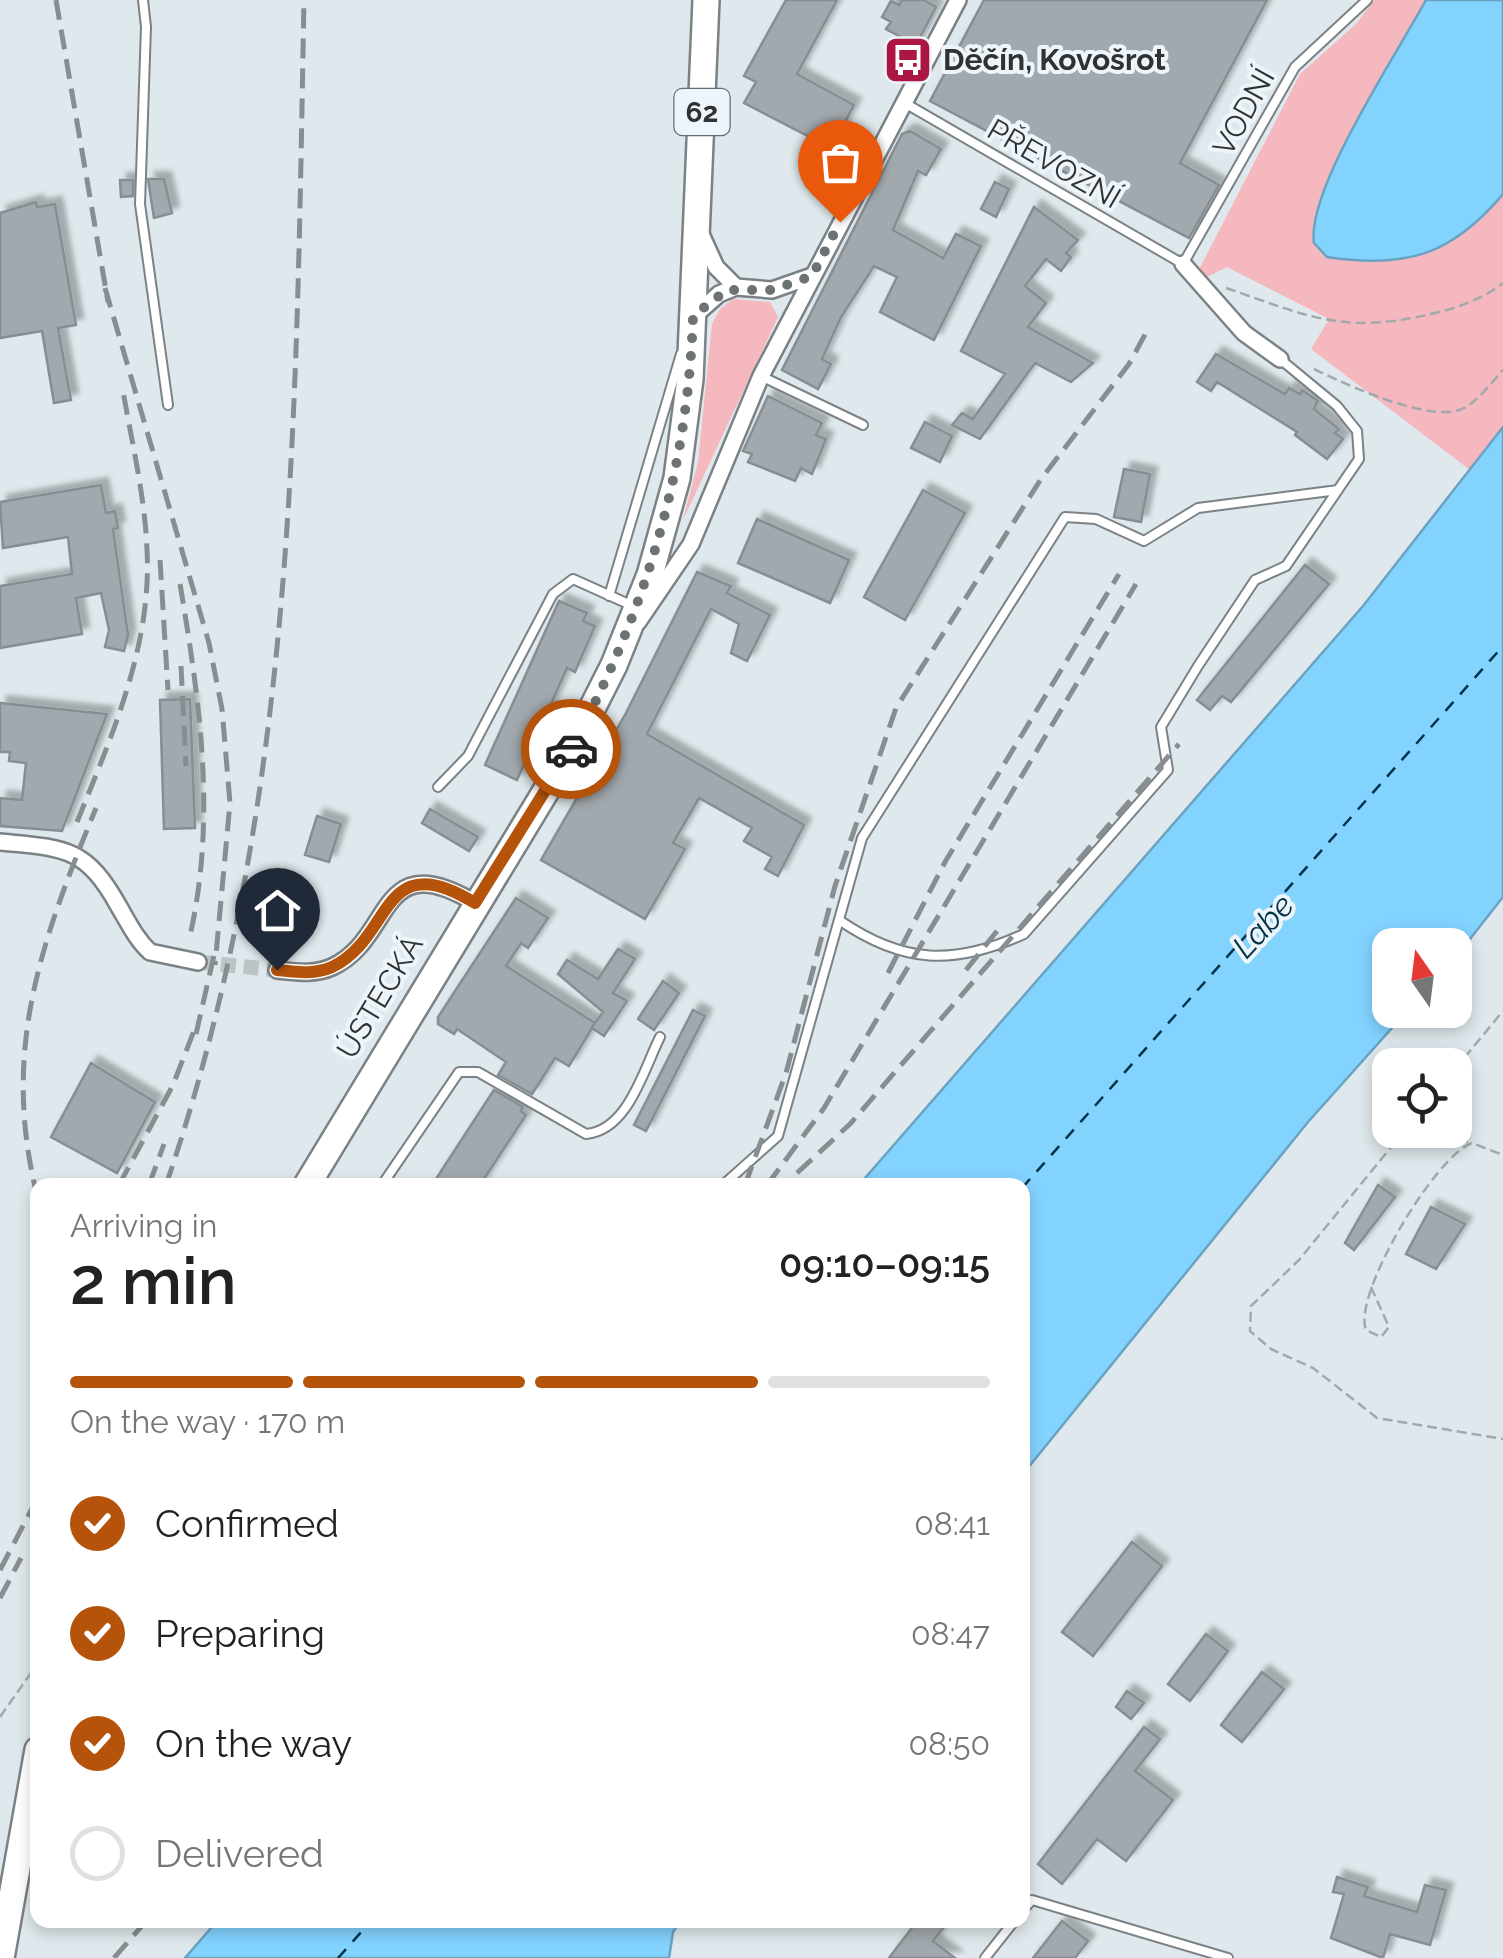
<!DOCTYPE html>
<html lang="en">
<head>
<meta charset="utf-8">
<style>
	:root { --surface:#fff; --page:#f6f6f6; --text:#222; --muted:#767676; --line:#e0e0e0; --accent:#b45309 }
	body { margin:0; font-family:Raleway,sans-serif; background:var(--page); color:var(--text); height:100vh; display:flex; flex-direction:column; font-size:38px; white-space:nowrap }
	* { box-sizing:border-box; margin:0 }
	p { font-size:32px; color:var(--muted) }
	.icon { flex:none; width:55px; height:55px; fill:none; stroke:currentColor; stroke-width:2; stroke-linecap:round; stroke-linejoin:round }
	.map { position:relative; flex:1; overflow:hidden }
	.side { position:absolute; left:30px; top:1178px; width:1000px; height:750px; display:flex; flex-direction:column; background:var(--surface); border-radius:20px; box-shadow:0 5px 15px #0003 }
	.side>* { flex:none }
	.needle { width:65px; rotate:346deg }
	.tools { position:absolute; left:1372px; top:928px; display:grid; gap:20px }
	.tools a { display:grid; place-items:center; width:100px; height:100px; border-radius:20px; background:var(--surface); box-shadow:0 5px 15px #0003; font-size:50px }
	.pin { position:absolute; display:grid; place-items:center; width:85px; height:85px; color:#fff; margin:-102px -42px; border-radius:50% 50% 50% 0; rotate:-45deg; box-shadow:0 0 10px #0007 }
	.pin .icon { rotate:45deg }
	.courier { position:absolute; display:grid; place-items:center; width:100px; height:100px; margin:-50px; border:8px solid #b45309; border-radius:50%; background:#fff; color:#222; box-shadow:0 2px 12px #0007 }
	.overview em { font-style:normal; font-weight:600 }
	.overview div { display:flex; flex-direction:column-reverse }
	.overview { display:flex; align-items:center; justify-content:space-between; height:170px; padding:0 40px }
	h1 { font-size:65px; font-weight:600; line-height:75px }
	.bar { display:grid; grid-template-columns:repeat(4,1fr); gap:15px 10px; align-content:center; height:120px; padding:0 40px }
	.bar i { height:12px; border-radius:8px; background:var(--line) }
	.bar .selected { background:var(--accent) }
	.bar p { grid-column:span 4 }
	ol { padding:0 40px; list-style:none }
	li { display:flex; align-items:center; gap:30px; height:110px }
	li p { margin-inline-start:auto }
	li .icon { padding:10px; border-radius:50%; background:var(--accent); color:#fff; stroke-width:4 }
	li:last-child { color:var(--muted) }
	li i { width:55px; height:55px; border:5px solid var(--line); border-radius:50% }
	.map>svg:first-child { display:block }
</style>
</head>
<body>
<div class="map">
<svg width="1503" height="1958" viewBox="0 0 1503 1958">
	<defs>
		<filter id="shadow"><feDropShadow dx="7" dy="-7" stdDeviation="2.5" flood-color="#0004"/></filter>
	</defs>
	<rect width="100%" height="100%" fill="#dfe8ec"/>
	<path fill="#f5b8be" d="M1374 0H1426L1389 69 1353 261C1422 264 1459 246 1503 194V427L1470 470 1311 349 1329 319 1227 267 1191 285 1300 74 1357 23Z
		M733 299 770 302 778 317 683 520 698 462 712 324 720 309Z"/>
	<path fill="#83d3ff" stroke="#6aa3c2" stroke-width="2.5" d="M1426 0H1503V194C1452 255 1406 269 1327 257L1314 243C1306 190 1398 52 1426 0Z
		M1503 427V897L1455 958V945H1390V1010H1408L1308 1122 1023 1474 1022 1185H859L1363 606Z
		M218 1920H681L673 1932 669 1958H185Z"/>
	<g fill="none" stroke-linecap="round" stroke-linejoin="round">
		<path stroke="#023449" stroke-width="2.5" stroke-dasharray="12 10" stroke-linecap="butt" d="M1022 1188 1503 646
			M338 1958 372 1920"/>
	</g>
	<path fill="#a2a9ae" stroke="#878e93" stroke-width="2.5" filter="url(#shadow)" d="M786 0H837L797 74 854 105 831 148 744 103 756 82 744 76Z
		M902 0H924L936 7 916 45 886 29 891 22 882 17 891 1 899 5Z
		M984 0H1267L1180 163 1219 185 1189 238 930 101Z
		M910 131 941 149 926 175 918 171 893 230 943 258 956 234 981 246 934 340 880 312 897 277 874 266 841 317 822 359 831 364 818 389 782 370 902 134Z
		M148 179H164L172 213 154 218Z
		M120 180H133V196L121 197Z
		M995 182 1009 189 996 217 981 209Z
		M36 202 37 207 55 204 76 325 58 328 71 400 54 403 42 331 0 338V213Z
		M1034 207 1078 240 1066 253 1071 257 1061 271 1046 259 1025 286 1046 303 1028 327 1093 363 1071 382 1035 363 980 439 952 425 962 413 973 419 1005 374 961 351Z
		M1216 354 1285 394 1289 388 1300 394 1302 390 1318 401 1314 409 1339 429 1335 433 1343 439 1327 459 1295 435 1297 432 1217 382 1211 391 1197 382Z
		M768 396 822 423 816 435 826 439 812 474 801 468 795 481 748 462 752 454 743 451Z
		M925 422 952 436 940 462 911 448Z
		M1124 469 1150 474 1141 522 1114 517Z
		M101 485 106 513 115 511 118 528 113 529 128 635 124 651 105 647 109 630 101 593 76 598 82 634 0 648V586L72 574 68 537 3 548 0 502Z
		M923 490 965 513 905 620 864 597Z
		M757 519 849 560 830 603 738 563Z
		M1305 565 1329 584 1231 702 1222 696 1210 710 1197 700Z
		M697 572 731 586 727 593 770 615 747 661 731 653 739 624 711 609 647 734 804 825 778 876 765 869 772 857 744 841 752 828 699 798 673 843 685 849 645 919 541 860 625 715Z
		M559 601 587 613 583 621 595 626 575 672 567 668 517 780 485 765Z
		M190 699 195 828 164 829 160 700Z
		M0 703 107 714 62 831 0 826V798L22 800 26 763 9 761 10 752H0Z
		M430 809 478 837 469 851 422 823Z
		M317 816 341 824 329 862 305 855Z
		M516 898 548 918 528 948 521 943 506 966 595 1023 592 1027 603 1012 558 974 567 960 598 979 618 949 635 959 613 993 627 1001 604 1036 592 1028 569 1066 555 1058 532 1094 498 1075 506 1062 457 1029 454 1034 438 1024V1017Z
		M663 981 679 993 654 1030 638 1019Z
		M693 1010 705 1016 646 1131 634 1125Z
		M91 1063 155 1102 117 1173 51 1137Z
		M494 1090 523 1107 521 1111 526 1115 480 1185H445L436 1179Z
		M1378 1185 1395 1197 1354 1250 1345 1243Z
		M1431 1207 1465 1224 1436 1269 1406 1254Z
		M1132 1542 1162 1566 1093 1656 1062 1632Z
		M1206 1634 1228 1651 1190 1701 1168 1684Z
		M1262 1672 1284 1689 1242 1742 1221 1725Z
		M1127 1691 1144 1703 1131 1719 1116 1707Z
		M1144 1727 1160 1739 1135 1771 1173 1800 1126 1861 1097 1839 1062 1884 1038 1864Z
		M1337 1877 1368 1887 1364 1896 1417 1912 1425 1885 1446 1890 1430 1945 1390 1934 1383 1958 1331 1938 1344 1894 1333 1892Z
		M918 1920H949L933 1941 955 1958H889Z
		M1062 1921 1088 1941 1075 1958H1033Z"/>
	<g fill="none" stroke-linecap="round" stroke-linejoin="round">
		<path stroke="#bcc4c7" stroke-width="15" stroke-dasharray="15 8" stroke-linecap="butt" d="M198 962 277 970"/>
		<g stroke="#7b8286" stroke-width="12">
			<path id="service" d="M143 0 146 27 140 204 168 405
				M903 102 1183 264 1295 67 1367 0
				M761 376 863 425
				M609 596 681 354
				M438 787 468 756 553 594 573 579 633 606
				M839 920C903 964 954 966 1024 934L1168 770 1161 727 1198 666 1255 580 1286 566 1359 459 1357 431 1337 406 1280 359
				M382 1185 459 1072H478L586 1134C628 1130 643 1071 660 1037
				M723 1185 778 1136 862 838 1065 517 1096 519 1144 541 1198 508 1338 490
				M1022 1911 1032 1900 1228 1958
				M985 1958 1015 1920"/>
		</g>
		<g stroke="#7b8286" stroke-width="20">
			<path id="minor" d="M700 232 716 267 736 287 772 290 812 276
				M1183 264 1244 333 1280 359
				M693 317 719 294 736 287
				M638 622 691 544 761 376 958 0
				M0 842C63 848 85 846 118 905 128 922 136 939 150 952L198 962
				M277 970C296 972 314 975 332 967 394 939 377 844 475 903"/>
		</g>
		<g stroke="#7b8286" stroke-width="30">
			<path id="primary" d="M307 1185 572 748 614 665 650 575 677 478 690 379 706 0
				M1 1958 38 1750"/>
		</g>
		<path stroke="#a2a9ad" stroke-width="2.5" stroke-dasharray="10 5" stroke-linecap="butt" d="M1226 288C1308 316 1343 335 1431 314 1457 308 1481 300 1503 283
			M1314 369C1345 384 1432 425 1464 408 1478 401 1492 382 1503 370
			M1455 1069 1503 1011
			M1455 1113 1467 1143
			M1405 1130 1299 1260 1251 1306 1250 1331 1271 1349 1313 1368 1377 1418 1503 1439
			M1371 1287 1389 1327 1381 1337 1366 1330C1352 1295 1436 1155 1472 1143L1503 1155
			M0 1717 38 1663"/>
		<use href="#service" stroke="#fff" stroke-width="8"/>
		<use href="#minor" stroke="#fff" stroke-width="15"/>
		<use href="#primary" stroke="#fff" stroke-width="25"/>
		<path stroke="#878d90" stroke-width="5" stroke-dasharray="20 10" stroke-linecap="butt" d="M56 0 108 302
			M105 288 209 643 222 709 230 803 215 965
			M160 560 168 690
			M180 584C200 703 217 821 189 940
			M181 666 186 766
			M77 822C112 735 152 646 147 550 145 497 132 443 123 391
			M966 970 997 931
			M888 973 945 862 1119 574
			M196 1034 215 951
			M797 1173 850 1124 1179 744
			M119 1185 173 1085 197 1023
			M149 1185 164 1144
			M166 1185C298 800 296 402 304 0
			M745 1185 786 1073 835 886 896 708 1041 479 1129 364 1148 329
			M767 1185 824 1108 1136 584
			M38 1199C0 1052 41 942 96 808
			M0 1570 38 1497
			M0 1598 21 1558
			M114 1958 147 1920"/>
	</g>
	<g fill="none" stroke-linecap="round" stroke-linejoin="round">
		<path stroke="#6d7274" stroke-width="10" stroke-dasharray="0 18" d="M571 749C645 613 688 472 693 316L727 290H772L812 276 840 222"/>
		<path stroke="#b45309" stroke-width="12" d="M277 970C296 972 314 975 332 967 393 939 380 844 475 903L571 749"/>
	</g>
	<defs>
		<g id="bus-square" transform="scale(2.5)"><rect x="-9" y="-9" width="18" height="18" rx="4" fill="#ab1742" stroke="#edf5fa"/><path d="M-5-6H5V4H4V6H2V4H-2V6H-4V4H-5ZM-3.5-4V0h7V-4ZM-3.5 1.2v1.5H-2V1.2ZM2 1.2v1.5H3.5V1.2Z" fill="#fff"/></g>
	</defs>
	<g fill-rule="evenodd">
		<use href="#bus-square" x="908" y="60"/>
	</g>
	<g text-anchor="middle" stroke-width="8" stroke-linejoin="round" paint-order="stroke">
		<rect fill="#edf5fa" stroke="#686c6f" stroke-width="2.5" x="674.5" y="89" width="55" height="46" rx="8"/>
		<g font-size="28" font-weight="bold" fill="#2f3234">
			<text x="702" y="122">62</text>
		</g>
		<g font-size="30" font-weight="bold" fill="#2f3234" stroke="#edf5fa" text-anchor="start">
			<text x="943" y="70">Děčín, Kovošrot</text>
		</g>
		<g font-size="30" fill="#2f3234" stroke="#edf5fa">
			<text transform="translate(1244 112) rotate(-61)" y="10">VODNÍ</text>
			<text transform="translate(1054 164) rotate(30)" y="10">PŘEVOZNÍ</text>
			<text transform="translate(380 997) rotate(-59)" y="10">ÚSTECKÁ</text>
		</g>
		<g font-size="32" font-style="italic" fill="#023449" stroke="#edf5fa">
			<text transform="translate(1263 926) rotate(-47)" y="11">Labe</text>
		</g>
	</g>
</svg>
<div class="tools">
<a><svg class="needle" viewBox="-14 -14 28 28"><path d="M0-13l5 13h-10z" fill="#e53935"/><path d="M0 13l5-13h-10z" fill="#767676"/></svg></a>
<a><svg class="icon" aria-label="locate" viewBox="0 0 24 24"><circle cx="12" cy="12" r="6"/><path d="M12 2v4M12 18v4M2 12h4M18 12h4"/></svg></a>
</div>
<div class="pin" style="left:840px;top:222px;background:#ea580c"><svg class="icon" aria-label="bag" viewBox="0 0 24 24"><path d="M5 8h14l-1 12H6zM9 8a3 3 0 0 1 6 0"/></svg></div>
<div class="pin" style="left:277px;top:970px;background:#1f2937"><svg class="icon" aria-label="home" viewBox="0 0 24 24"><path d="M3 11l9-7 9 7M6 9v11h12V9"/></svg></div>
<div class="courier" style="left:571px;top:749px"><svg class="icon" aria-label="car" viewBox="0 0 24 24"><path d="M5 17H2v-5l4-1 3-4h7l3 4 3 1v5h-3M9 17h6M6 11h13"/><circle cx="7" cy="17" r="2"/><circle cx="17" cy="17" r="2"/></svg></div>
<section class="side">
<div class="overview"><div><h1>2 min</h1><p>Arriving in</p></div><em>09:10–09:15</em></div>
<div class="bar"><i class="selected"></i><i class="selected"></i><i class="selected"></i><i></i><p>On the way · 170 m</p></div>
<ol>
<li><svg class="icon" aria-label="check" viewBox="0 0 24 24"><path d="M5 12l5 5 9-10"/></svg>Confirmed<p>08:41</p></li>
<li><svg class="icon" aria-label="check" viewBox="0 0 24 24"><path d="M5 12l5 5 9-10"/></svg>Preparing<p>08:47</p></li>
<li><svg class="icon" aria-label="check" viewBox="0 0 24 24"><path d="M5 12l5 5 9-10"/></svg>On the way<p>08:50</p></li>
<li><i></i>Delivered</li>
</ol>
</section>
</div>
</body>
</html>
